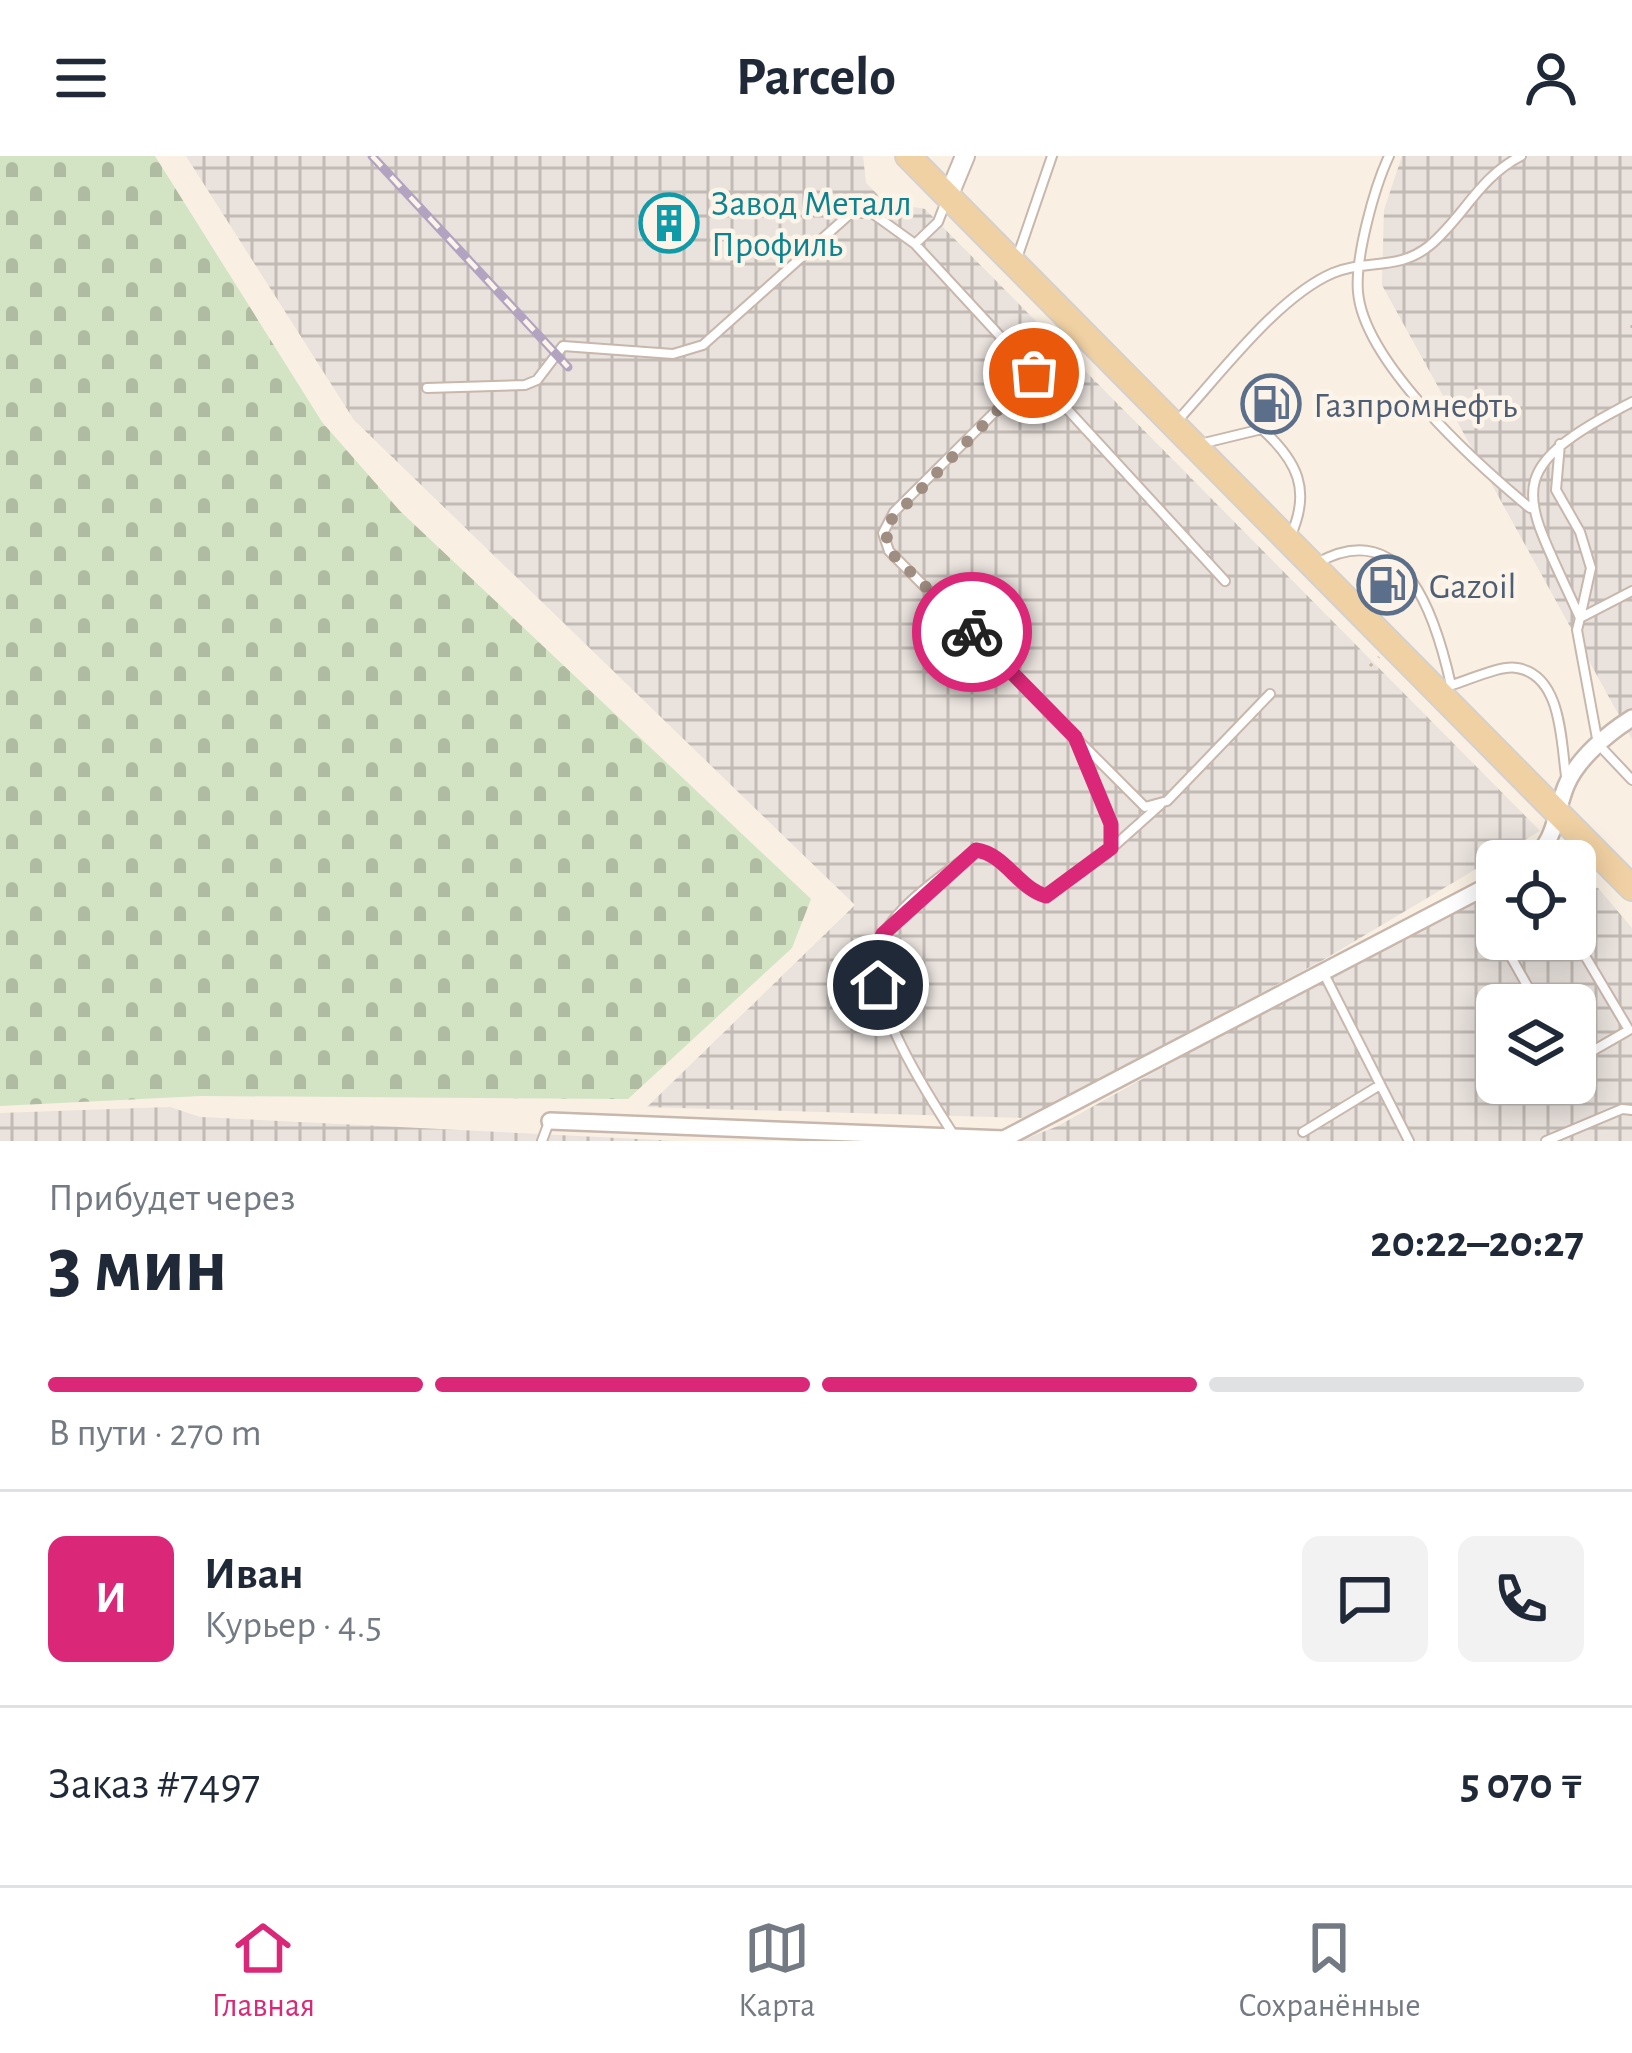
<!DOCTYPE html>
<html lang="ru">
<head>
<meta charset="utf-8">
<style>
	:root { --surface:#fff; --page:#f2f2f3; --text:#1f2937; --muted:#747a83; --line:#e0e1e3; --accent:#db2777 }
	body { margin:0; font-family:"Alegreya Sans",sans-serif; background:var(--page); color:var(--text); height:100vh; display:flex; flex-direction:column; font-size:45px; white-space:nowrap }
	* { box-sizing:border-box; margin:0 }
	p { font-size:39px; color:var(--muted) }
	.icon { flex:none; width:66px; height:66px; fill:none; stroke:currentColor; stroke-width:2; stroke-linecap:round; stroke-linejoin:round }
	.map { position:relative; height:985px; overflow:hidden }
	.side { display:flex; flex-direction:column; background:var(--surface); flex:1 }
	.side>* { flex:none }
	.tools { position:absolute; left:1476px; top:684px; display:grid; gap:24px }
	.tools a { display:grid; place-items:center; width:120px; height:120px; border-radius:18px; background:var(--surface); box-shadow:0 6px 30px #0003; font-size:60px }
	.pin { position:absolute; display:grid; place-items:center; width:102px; height:102px; color:#fff; margin:-51px; border:6px solid #fff; border-radius:50%; box-shadow:0 3px 12px #0007 }
	.courier { position:absolute; display:grid; place-items:center; width:120px; height:120px; margin:-60px; border:9px solid #db2777; border-radius:50%; background:#fff; color:#222; box-shadow:0 3px 15px #0007 }
	.headline em { font-style:normal; font-weight:600 }
	.headline div { display:flex; flex-direction:column-reverse }
	.headline { display:flex; align-items:center; justify-content:space-between; height:204px; padding:0 48px }
	h1 { font-size:78px; font-weight:600; line-height:90px }
	.bar { display:grid; grid-template-columns:repeat(4,1fr); gap:18px 12px; align-content:center; height:144px; padding:0 48px }
	.bar i { height:15px; border-radius:9px; background:var(--line) }
	.bar .on { background:var(--accent) }
	.bar p { grid-column:span 4 }
	.line { display:flex; align-items:center; gap:30px; padding:0 48px; border-top:3px solid var(--line) }
	.line div { flex:1 }
	.round { display:grid; place-items:center; flex:none; width:126px; height:126px; border-radius:18px; background:var(--page) }
	header { display:flex; justify-content:space-between; align-items:center; height:156px; padding:0 48px; background:var(--surface); font-size:54px; font-weight:600 }
	.tab-bar { display:flex; justify-content:space-around; align-items:center; height:168px; border-top:3px solid var(--line); background:var(--surface); font-size:33px; color:var(--muted) }
	.tab-bar a { display:grid; justify-items:center; gap:6px }
	.tab-bar .on { color:var(--accent) }
	.map>svg:first-child { display:block }
</style>
</head>
<body>
<header><svg class="icon" aria-label="menu" viewBox="0 0 24 24"><path d="M4 6h16M4 12h16M4 18h16"/></svg>Parcelo<svg class="icon" aria-label="person" viewBox="0 0 24 24"><circle cx="12" cy="8" r="4"/><path d="M4 21q1-7 8-7t8 7"/></svg></header>
<div class="map">
<svg width="1632" height="985" viewBox="0 0 1632 985">
	<defs>
		<pattern id="industrial-grid" width="8" height="8" patternUnits="userSpaceOnUse" patternTransform="scale(3)"><rect width="8" height="8" fill="#e9e2dd"/><path d="M0 4h8M4 0v8" fill="none" stroke="#c1bab5"/></pattern>
		<pattern id="cemetery-stones" width="16" height="16" patternUnits="userSpaceOnUse" patternTransform="scale(3)"><rect width="16" height="16" fill="#d2e4c4"/><path d="M2 7V4a2 2 0 0 1 4 0v3zM10 15v-3a2 2 0 0 1 4 0v3z" fill="#afbca1"/></pattern>
	</defs>
	<rect width="100%" height="100%" fill="#f9f0e3"/>
	<path fill="url(#industrial-grid)" fill-rule="evenodd" d="M186 0H863L866 27 885 46 925 53 1540 675 1323 804 1026 962 647 951 855 749 354 264Z
		M1402 0H1632V583L1382 129 1384 54Z
		M1575 729 1598 732 1632 772V985H1020L1058 970 1314 827 1497 734V783H1575ZM1497 849H1575V927H1497Z
		M170 951 200 961 677 985H0V957Z"/>
	<path fill="url(#cemetery-stones)" d="M0 0H155L322 266 400 355 811 743 792 792 628 943 201 940 0 950Z"/>
	<g fill="none" stroke-linecap="round" stroke-linejoin="round">
		<g stroke="#c8b7ac" stroke-width="12">
			<path id="service" d="M1389 0C1374 32 1355 102 1358 136 1364 207 1478 309 1530 352
				M915 88 1034 217 894 356 883 377 889 395 1145 651 1167 645 1270 538
				M1017 102 1052 0
				M1034 217 1225 425
				M427 232 525 229 537 224 563 190 673 198 703 189 851 57H872L915 88 938 66 945 48
				M1178 264C1219 220 1277 141 1333 117 1366 103 1398 115 1429 90 1464 61 1478 22 1521 0
				M1200 288 1262 273C1297 305 1312 334 1290 381
				M1560 288 1556 334 1580 376 1591 412 1580 462C1524 337 1494 317 1632 246
				M1317 407C1405 358 1436 462 1451 529
				M1632 435 1580 462 1577 474 1598 588 1632 624
				M1452 529C1469 524 1500 509 1517 512 1562 519 1561 586 1566 620
				M1113 691 1160 649
				M1477 738 1497 776
				M1501 783 1538 849
				M1575 783 1629 874 1575 905
				M1322 814 1409 985
				M1303 976 1380 929
				M955 981C928 939 858 834 881 784 896 749 946 717 976 694 1005 698 1018 733 1046 739L1111 693 1110 668 1078 588
				M542 985 549 966
				M1546 985 1622 953 1632 954"/>
		</g>
		<g stroke="#c8b7ac" stroke-width="20">
			<path id="minor" d="M1530 705C1557 684 1554 660 1566 630 1577 603 1608 577 1632 562
				M550 965 1004 983 1497 725"/>
		</g>
		<g stroke="#c8b7ac" stroke-width="22">
			<path id="tertiary" d="M948 41 965 0"/>
		</g>
		<g stroke="#d6d0cd" stroke-width="28">
			<path id="primary" d="M908 0 1632 732"/>
		</g>
		<path stroke="#cfb2a2" stroke-width="3" stroke-dasharray="3 9" stroke-linecap="butt" d="M1632 169V176
			M1370 510 1379 501"/>
		<use href="#service" stroke="#fff" stroke-width="8"/>
		<use href="#minor" stroke="#fff" stroke-width="15"/>
		<use href="#tertiary" stroke="#fff" stroke-width="18"/>
		<use href="#primary" stroke="#f0d1a3" stroke-width="24"/>
		<g stroke="#b2a4c0" stroke-width="9">
			<path id="rail" d="M372 0 568 211"/>
		</g>
		<use href="#rail" stroke="#fcf4e9" stroke-width="4.5" stroke-dasharray="14" stroke-linecap="butt"/>
	</g>
	<g fill="none" stroke-linecap="round" stroke-linejoin="round">
		<path stroke="#9f8d82" stroke-width="12" stroke-dasharray="0 21.6" d="M972 476 889 395 885 370 1034 217"/>
		<path stroke="#db2777" stroke-width="15" d="M878 829 877 792 883 778 976 694C1005 698 1018 732 1046 740L1111 692V668L1075 581 972 476"/>
	</g>
	<defs>
		<g id="building-ring" transform="scale(3)"><circle r="9.5" fill="#fcf4e9" stroke="#0f9aa8" stroke-width="1.5"/><path d="M-4-6H4V6H1V3H-1V6H-4ZM-2.5-4.3h1.7v1.8h-1.7ZM.8-4.3h1.7v1.8H.8ZM-2.5-1h1.7V.8h-1.7ZM.8-1h1.7V.8H.8Z" fill="#0f9aa8"/></g>
		<g id="fuel-ring" transform="scale(3)"><circle r="9.5" fill="#fcf4e9" stroke="#5c6f8a" stroke-width="1.5"/><path d="M-5.5-6h7V0h2V4h1.3V-2.5L3-4.5l.8-.8L6-3V5H2.5V1h-1V6h-7ZM-4.2-4.7v3.2H.2V-4.7Z" fill="#5c6f8a"/></g>
	</defs>
	<g fill-rule="evenodd">
		<use href="#building-ring" x="669" y="67"/>
		<use href="#fuel-ring" x="1271" y="248"/>
		<use href="#fuel-ring" x="1387" y="429"/>
	</g>
	<g text-anchor="middle" stroke-width="9" stroke-linejoin="round" paint-order="stroke">
		<g font-size="36" fill="#0d838f" stroke="#fcf4e9" text-anchor="start">
			<text x="711" y="59">Завод Металл<tspan x="711" dy="41">Профиль</tspan></text>
		</g>
		<g font-size="36" fill="#4e5e75" stroke="#fcf4e9" text-anchor="start">
			<text x="1313" y="261">Газпромнефть</text>
			<text x="1429" y="442">Gazoil</text>
		</g>
	</g>
</svg>
<div class="tools">
<a><svg class="icon" aria-label="locate" viewBox="0 0 24 24"><circle cx="12" cy="12" r="6"/><path d="M12 2v4M12 18v4M2 12h4M18 12h4"/></svg></a>
<a><svg class="icon" aria-label="layers" viewBox="0 0 24 24"><path d="M12 4l9 5-9 5-9-5zM3 14l9 5 9-5"/></svg></a>
</div>
<div class="pin" style="left:1034px;top:217px;background:#ea580c"><svg class="icon" aria-label="bag" viewBox="0 0 24 24"><path d="M5 8h14l-1 12H6zM9 8a3 3 0 0 1 6 0"/></svg></div>
<div class="pin" style="left:878px;top:829px;background:#1f2937"><svg class="icon" aria-label="home" viewBox="0 0 24 24"><path d="M3 11l9-7 9 7M6 9v11h12V9"/></svg></div>
<div class="courier" style="left:972px;top:476px"><svg class="icon" aria-label="bike" viewBox="0 0 24 24"><circle cx="6" cy="16" r="4"/><circle cx="18" cy="16" r="4"/><path d="M6 16l4-8h5l3 8M10 8l3 8H6M13 5h3"/></svg></div>
</div>
<section class="side">
<div class="headline"><div><h1>3 мин</h1><p>Прибудет через</p></div><em>20:22–20:27</em></div>
<div class="bar"><i class="on"></i><i class="on"></i><i class="on"></i><i></i><p>В пути · 270 m</p></div>
<div class="line" style="height:216px"><b class="round" style="background:var(--accent);color:#fff">И</b><div><b>Иван</b><p>Курьер · 4.5</p></div><a class="round"><svg class="icon" aria-label="chat" viewBox="0 0 24 24"><path d="M4 5h16v11H9l-5 4z"/></svg></a><a class="round"><svg class="icon" aria-label="phone" viewBox="0 0 24 24"><path d="M5 4h4l2 5-3 2q2 4 5 5l2-3 5 2v4C11 20 4 13 5 4z"/></svg></a></div>
<div class="line" style="height:156px"><div>Заказ #7497</div><b>5 070 ₸</b></div>
</section>
<nav class="tab-bar">
<a class="on"><svg class="icon" aria-label="home" viewBox="0 0 24 24"><path d="M3 11l9-7 9 7M6 9v11h12V9"/></svg>Главная</a>
<a><svg class="icon" aria-label="map" viewBox="0 0 24 24"><path d="M3 6l6-2 6 2 6-2v14l-6 2-6-2-6 2zM9 4v14M15 6v14"/></svg>Карта</a>
<a><svg class="icon" aria-label="saved" viewBox="0 0 24 24"><path d="M7 4h10v16l-5-4-5 4z"/></svg>Сохранённые</a>
</nav>
</body>
</html>
